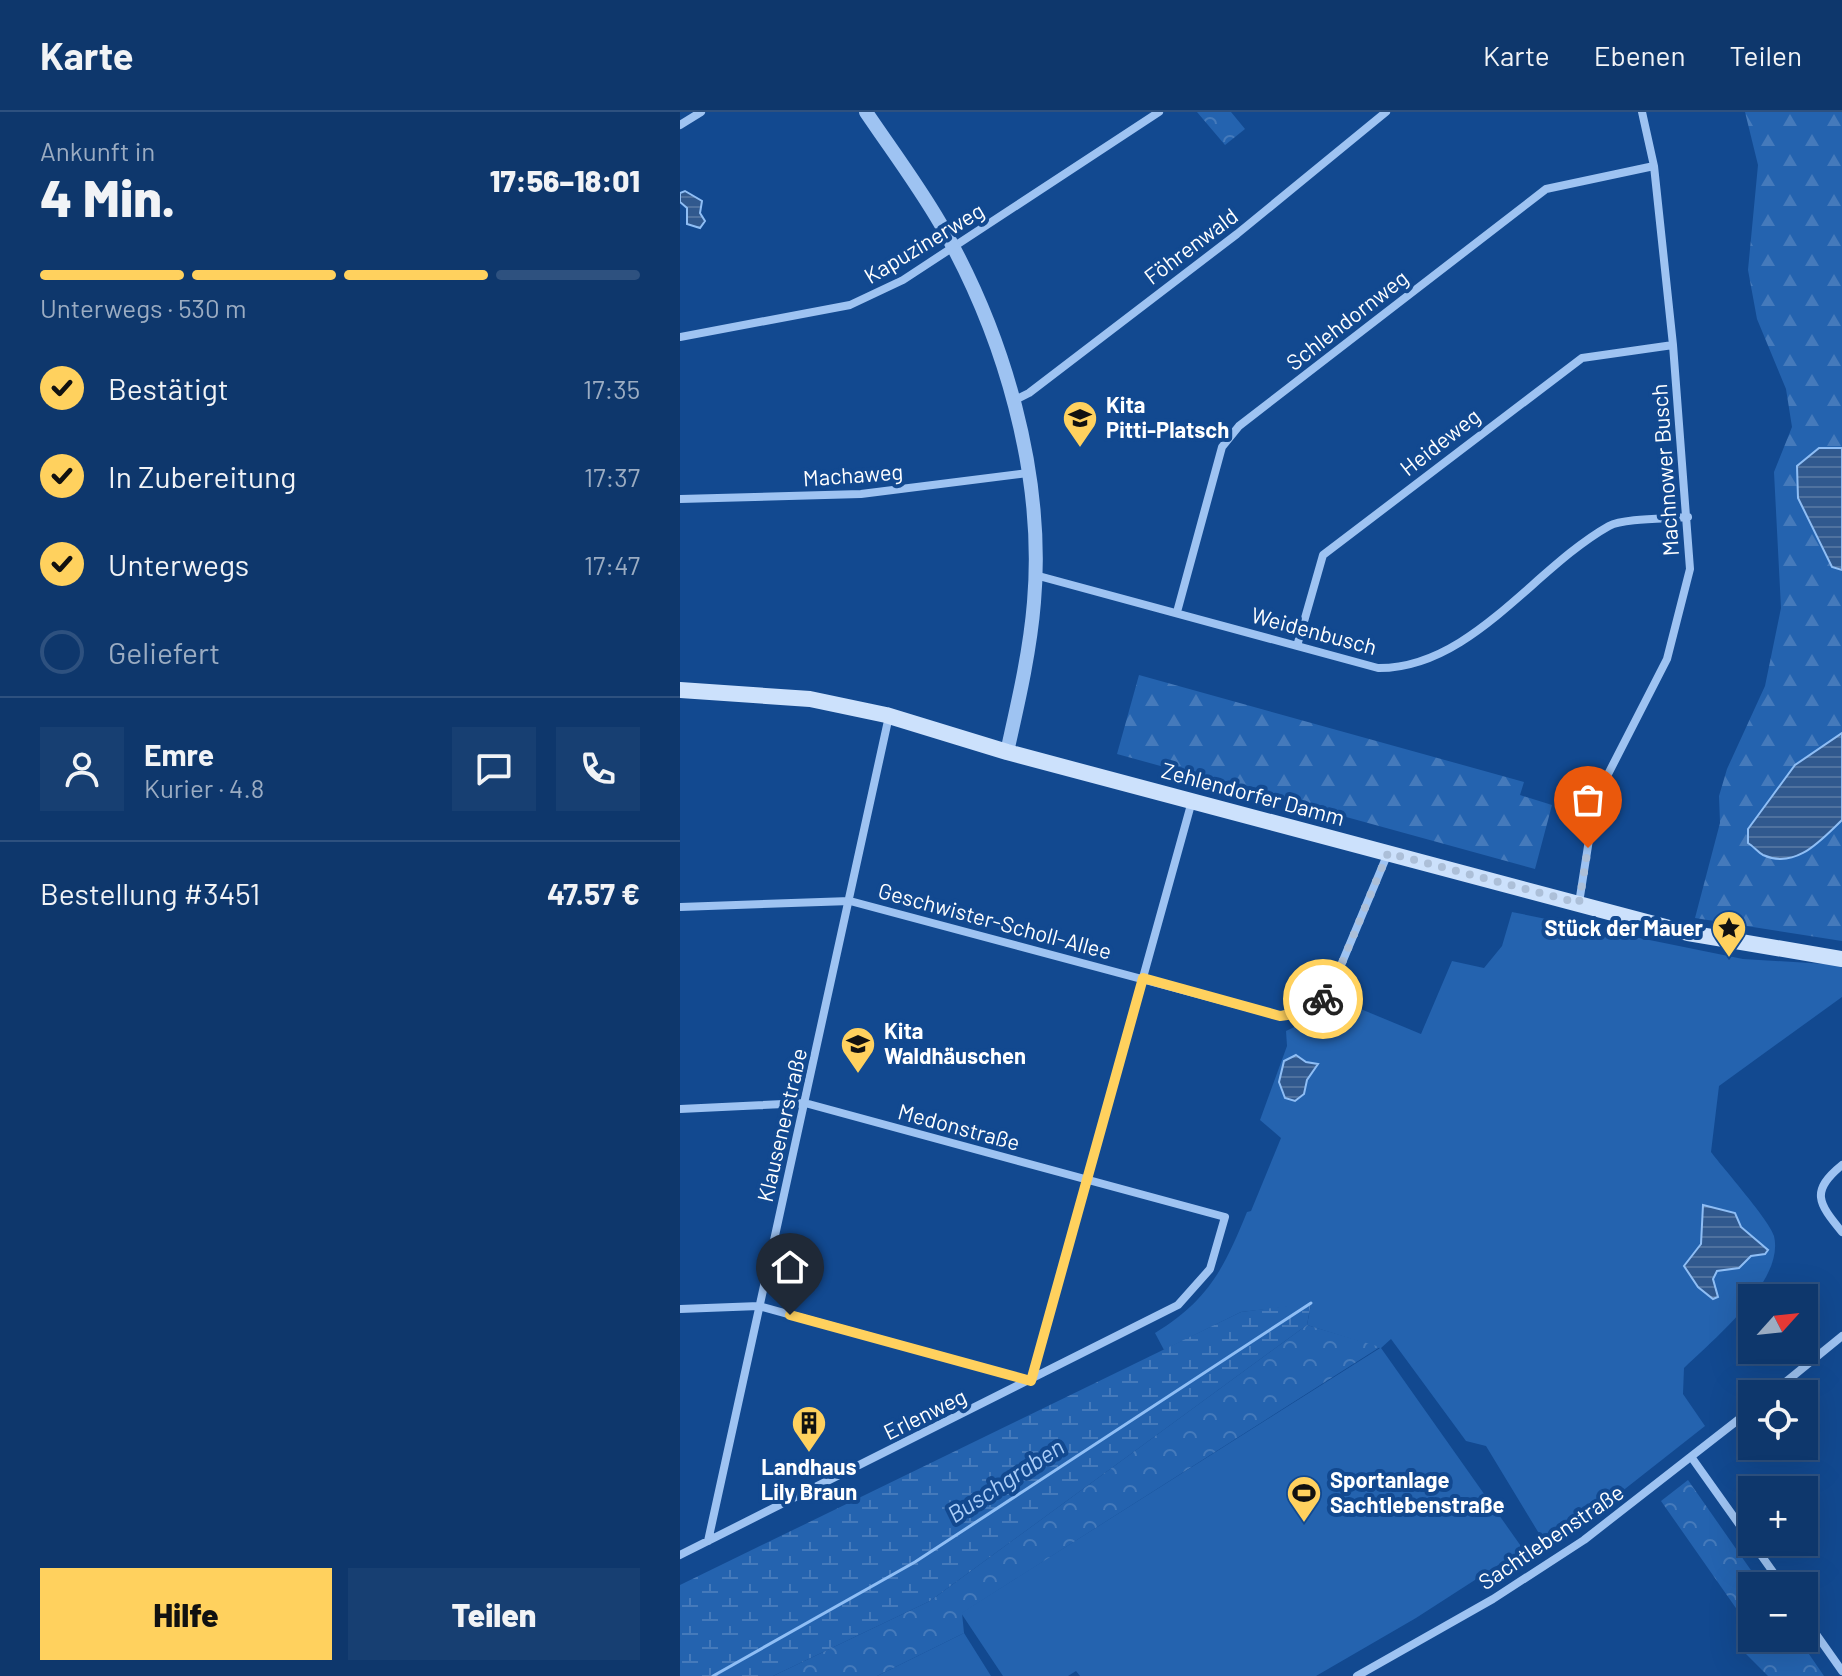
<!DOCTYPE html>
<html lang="de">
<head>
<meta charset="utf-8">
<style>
	:root { --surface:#0e376c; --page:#173f72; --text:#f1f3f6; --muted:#9bacc2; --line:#2e517f; --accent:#ffd15e }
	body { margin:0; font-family:Barlow,sans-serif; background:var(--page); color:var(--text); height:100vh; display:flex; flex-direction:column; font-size:30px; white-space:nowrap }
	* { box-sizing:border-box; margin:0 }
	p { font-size:26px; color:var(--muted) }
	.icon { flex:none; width:44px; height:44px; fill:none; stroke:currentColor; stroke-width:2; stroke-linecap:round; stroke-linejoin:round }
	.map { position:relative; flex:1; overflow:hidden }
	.drawer { display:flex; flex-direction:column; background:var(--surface); width:680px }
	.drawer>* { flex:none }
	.needle { width:52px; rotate:63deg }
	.tools { position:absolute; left:1058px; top:1172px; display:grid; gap:16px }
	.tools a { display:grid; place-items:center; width:80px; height:80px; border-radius:0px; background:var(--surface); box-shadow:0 8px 32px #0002,0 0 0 2px var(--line); font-size:40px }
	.pin { position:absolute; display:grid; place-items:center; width:68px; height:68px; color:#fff; margin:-82px -34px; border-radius:50% 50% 50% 0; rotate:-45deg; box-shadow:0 0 8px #0007 }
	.pin .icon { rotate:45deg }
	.courier { position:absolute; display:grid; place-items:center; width:80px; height:80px; margin:-40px; border:6px solid #ffd15e; border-radius:50%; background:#fff; color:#222; box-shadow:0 2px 10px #0007 }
	.overview em { font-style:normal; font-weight:800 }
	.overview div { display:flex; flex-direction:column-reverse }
	.overview { display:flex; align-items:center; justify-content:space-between; height:136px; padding:0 40px }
	h1 { font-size:52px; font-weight:800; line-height:60px }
	.bar { display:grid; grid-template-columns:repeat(4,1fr); gap:12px 8px; align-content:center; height:96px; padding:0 40px }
	.bar i { height:10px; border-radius:6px; background:var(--line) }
	.bar .on { background:var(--accent) }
	.bar p { grid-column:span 4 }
	.line { display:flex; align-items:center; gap:20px; padding:0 40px; border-top:2px solid var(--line) }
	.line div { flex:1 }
	.round { display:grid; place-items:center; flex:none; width:84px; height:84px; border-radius:0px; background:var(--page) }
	ol { padding:0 40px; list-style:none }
	li { display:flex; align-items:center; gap:24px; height:88px }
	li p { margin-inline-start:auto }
	li .icon { padding:8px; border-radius:50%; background:var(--accent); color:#111; stroke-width:4 }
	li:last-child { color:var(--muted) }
	li i { width:44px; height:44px; border:4px solid var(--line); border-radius:50% }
	.primary-button { display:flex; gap:16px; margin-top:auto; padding:16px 40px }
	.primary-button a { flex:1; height:92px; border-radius:0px; background:var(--accent); color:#111; font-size:32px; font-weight:800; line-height:92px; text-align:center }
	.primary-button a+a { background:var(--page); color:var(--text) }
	header { display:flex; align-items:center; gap:48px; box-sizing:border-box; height:112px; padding:0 40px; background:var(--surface); border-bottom:2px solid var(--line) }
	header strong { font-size:38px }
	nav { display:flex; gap:44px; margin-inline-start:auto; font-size:28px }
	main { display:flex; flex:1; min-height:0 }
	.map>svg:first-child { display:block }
</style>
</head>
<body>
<header>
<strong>Karte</strong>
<nav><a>Karte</a><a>Ebenen</a><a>Teilen</a></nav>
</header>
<main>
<section class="drawer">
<div class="overview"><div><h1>4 Min.</h1><p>Ankunft in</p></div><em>17:56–18:01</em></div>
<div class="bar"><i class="on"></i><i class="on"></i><i class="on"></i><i></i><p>Unterwegs · 530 m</p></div>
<ol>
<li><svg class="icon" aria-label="check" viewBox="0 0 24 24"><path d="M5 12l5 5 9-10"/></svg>Bestätigt<p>17:35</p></li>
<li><svg class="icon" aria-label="check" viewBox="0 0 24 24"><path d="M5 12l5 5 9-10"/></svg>In Zubereitung<p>17:37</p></li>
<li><svg class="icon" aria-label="check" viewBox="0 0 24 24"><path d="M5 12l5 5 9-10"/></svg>Unterwegs<p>17:47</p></li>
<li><i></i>Geliefert</li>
</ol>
<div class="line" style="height:144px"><a class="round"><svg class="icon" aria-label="person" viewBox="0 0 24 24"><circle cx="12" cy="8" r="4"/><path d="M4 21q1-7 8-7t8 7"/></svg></a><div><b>Emre</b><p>Kurier · 4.8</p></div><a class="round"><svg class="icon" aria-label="chat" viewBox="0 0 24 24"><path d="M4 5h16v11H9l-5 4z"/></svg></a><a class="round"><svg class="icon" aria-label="phone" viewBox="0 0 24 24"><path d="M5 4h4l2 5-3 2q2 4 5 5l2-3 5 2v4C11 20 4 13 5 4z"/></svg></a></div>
<div class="line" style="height:104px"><div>Bestellung #3451</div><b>47.57 €</b></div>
<div class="primary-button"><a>Hilfe</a><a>Teilen</a></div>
</section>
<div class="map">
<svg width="1162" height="1564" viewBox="0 0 1162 1564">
	<defs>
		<pattern id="forest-firs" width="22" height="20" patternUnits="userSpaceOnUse" patternTransform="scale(2)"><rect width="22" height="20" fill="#2463af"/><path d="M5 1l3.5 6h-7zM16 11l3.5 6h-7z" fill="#457abb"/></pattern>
		<pattern id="wetland-marsh" width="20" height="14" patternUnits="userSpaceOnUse" patternTransform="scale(2)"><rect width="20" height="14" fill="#2463af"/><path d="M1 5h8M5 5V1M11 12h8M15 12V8" fill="none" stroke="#457abb"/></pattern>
		<pattern id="park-crowns" width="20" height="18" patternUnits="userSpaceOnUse" patternTransform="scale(2)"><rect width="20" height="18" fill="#2463af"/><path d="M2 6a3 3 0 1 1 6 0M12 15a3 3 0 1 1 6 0" fill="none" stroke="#457abb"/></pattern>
		<pattern id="water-rules" width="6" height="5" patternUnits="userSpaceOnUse" patternTransform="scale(2)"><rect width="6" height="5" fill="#31598e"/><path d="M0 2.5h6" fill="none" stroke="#50729f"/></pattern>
	</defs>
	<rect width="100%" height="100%" fill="#124990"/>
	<path fill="#2463af" d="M832 800 1063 847 1162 853V885L1039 974 1031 1040C1043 1056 1090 1109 1094 1124 1105 1169 1033 1228 1004 1256L1003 1282 1025 1314 922 1395 866 1433 806 1334 786 1329 711 1227 701 1236 843 1437 736 1506 636 1564H400L396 1559 388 1564H323L281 1501 700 1236 627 1213 631 1192 561 1200 484 1238 475 1221C529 1188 544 1156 567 1100L571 1099 601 1026 580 1008 607 934 606 919 656 895 659 888 741 922 772 849 804 856 822 834Z
		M284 1521 311 1564H197Z"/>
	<path fill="url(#forest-firs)" d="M1065 0H1162V336H1139L1117 355 1118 386 1152 455 1162 458V621L1115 653 1068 717V731C1073 734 1079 741 1083 743 1116 758 1141 728 1162 708V829L1015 806 1040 711 1039 684 1047 657 1085 574 1101 496 1094 360 1112 315 1106 277 1077 207 1068 158 1078 53Z
		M459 563 844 670 840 683 872 693 855 757 437 642Z"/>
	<path fill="url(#wetland-marsh)" d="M631 1191 627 1213 250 1489 93 1564H0V1473L561 1200Z"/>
	<path fill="url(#park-crowns)" d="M517 0H551L565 17 545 33Z
		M627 1213 700 1235 282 1501 284 1521 197 1564H93L250 1489Z
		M1008 1368 1082 1474H1072V1519L981 1389Z
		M1072 1522V1526H1118L1144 1564H1088L1063 1539Z"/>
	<path fill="url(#water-rules)" stroke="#8fbef5" stroke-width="2" d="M5 79 22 89 20 101 25 109 20 116 7 112V96L0 90V81Z
		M1139 336H1162V458L1152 455 1118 386 1117 354Z
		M1162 621V708C1141 728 1116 758 1083 743 1079 741 1073 734 1068 731V717L1115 653Z
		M616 943 626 950 638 952 627 968 624 982 615 989 605 986 599 970 604 949Z
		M1023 1093 1055 1101 1061 1115 1088 1138 1085 1142 1071 1144 1059 1156 1037 1159 1033 1167 1038 1185 1033 1187 1018 1175 1004 1154 1021 1132Z"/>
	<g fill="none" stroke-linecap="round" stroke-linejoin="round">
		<path stroke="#8fbef5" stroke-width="3" d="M33 1564 235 1450 631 1191"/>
		<path stroke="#9ec3f2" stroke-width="8" d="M0 13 21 0
			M0 225 170 193 223 168 479 0
			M333 289 349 281 557 122 706 0
			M0 387 181 382 348 361
			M355 463 698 556C790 557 854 456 929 414 944 406 989 407 1008 405
			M497 500 542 335 559 314 866 77 974 54
			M617 534 643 443 902 246 993 233
			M899 791 911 715 923 672 987 547 1010 457 993 233 974 54 962 0
			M0 795 170 789 600 904 641 889 651 877 708 741
			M0 997 125 991 545 1105 530 1157 498 1193 0 1443
			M1162 1053C1130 1079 1138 1091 1162 1120
			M0 1197 79 1194 351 1269 512 689
			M1091 1282 1162 1224
			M1012 1346 1103 1474
			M28 1429 209 604
			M1124 1505 1162 1559
			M677 1564 813 1487 904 1428 1072 1297"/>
		<path stroke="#9ec3f2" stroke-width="14" d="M186 0C211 37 238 73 260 111 324 222 365 362 354 490 350 540 338 591 327 640"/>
		<path stroke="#cce1fc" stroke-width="16" d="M0 578 130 587 206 603 327 640 1008 821 1162 847"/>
	</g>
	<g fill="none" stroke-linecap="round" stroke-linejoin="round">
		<path stroke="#acbfd8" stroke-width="8" stroke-dasharray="0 14.4" d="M643 887 651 877 708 741 899 791 908 736"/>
		<path stroke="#ffd15e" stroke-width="10" d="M110 1203 351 1269 463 866 600 904 614 902 643 887"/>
	</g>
	<defs>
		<g id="school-pin" transform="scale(1.8)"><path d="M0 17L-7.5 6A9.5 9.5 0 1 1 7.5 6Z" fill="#ffd15e" stroke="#124990"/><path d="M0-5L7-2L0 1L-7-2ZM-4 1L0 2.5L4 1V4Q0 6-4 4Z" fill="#111"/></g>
		<g id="sight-pin" transform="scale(1.8)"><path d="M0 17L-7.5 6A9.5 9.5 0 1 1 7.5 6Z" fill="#ffd15e" stroke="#124990"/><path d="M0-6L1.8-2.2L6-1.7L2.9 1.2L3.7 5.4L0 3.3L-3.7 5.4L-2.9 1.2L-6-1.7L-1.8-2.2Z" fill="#111"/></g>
		<g id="building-pin" transform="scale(1.8)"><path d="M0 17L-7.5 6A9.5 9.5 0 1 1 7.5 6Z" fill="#ffd15e" stroke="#124990"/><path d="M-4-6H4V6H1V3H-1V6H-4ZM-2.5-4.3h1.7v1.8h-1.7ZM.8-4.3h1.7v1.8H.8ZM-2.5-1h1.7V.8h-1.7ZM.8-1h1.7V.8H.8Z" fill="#111"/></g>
		<g id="stadium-pin" transform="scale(1.8)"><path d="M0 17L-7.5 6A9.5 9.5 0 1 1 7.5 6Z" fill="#ffd15e" stroke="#124990"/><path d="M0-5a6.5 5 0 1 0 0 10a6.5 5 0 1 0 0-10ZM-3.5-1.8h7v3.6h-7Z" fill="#111"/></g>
	</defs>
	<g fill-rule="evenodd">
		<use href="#school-pin" x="400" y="306"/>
		<use href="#sight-pin" x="1049" y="816"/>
		<use href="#school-pin" x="178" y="932"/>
		<use href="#building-pin" x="129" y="1311"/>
		<use href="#stadium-pin" x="624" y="1381"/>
	</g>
	<g text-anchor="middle" stroke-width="8" stroke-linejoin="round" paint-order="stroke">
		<g font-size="22" fill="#fff" stroke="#124990">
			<text transform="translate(244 131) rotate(-31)" y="8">Kapuzinerweg</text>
			<text transform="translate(511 134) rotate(-37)" y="8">Föhrenwald</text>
			<text transform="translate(667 208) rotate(-38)" y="8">Schlehdornweg</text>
			<text transform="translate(760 330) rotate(-38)" y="8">Heideweg</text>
			<text transform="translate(985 358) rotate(-94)" y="8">Machnower Busch</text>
			<text transform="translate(173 363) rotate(-4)" y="8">Machaweg</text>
			<text transform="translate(634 519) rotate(15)" y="8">Weidenbusch</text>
			<text transform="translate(573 682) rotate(15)" y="8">Zehlendorfer Damm</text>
			<text transform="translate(315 809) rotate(15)" y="8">Geschwister-Scholl-Allee</text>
			<text transform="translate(102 1013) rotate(-77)" y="8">Klausenerstraße</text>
			<text transform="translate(279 1015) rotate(15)" y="8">Medonstraße</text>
			<text transform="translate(245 1302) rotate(-26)" y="8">Erlenweg</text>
			<text transform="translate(871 1425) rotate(-34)" y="8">Sachtlebenstraße</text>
		</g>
		<g font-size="22" font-weight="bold" fill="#fff" stroke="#124990" text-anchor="start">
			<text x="426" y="301">Kita<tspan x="426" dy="25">Pitti-Platsch</tspan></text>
			<text x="1023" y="824" text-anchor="end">Stück der Mauer</text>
			<text x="204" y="927">Kita<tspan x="204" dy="25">Waldhäuschen</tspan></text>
			<text x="129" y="1363" text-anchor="middle">Landhaus<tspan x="129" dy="25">Lily Braun</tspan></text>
			<text x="650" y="1376">Sportanlage<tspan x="650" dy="25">Sachtlebenstraße</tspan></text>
		</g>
		<g font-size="24" font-style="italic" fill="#aacef9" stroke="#124990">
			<text transform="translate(326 1369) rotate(-33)" y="8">Buschgraben</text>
		</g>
	</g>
</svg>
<div class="tools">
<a><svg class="needle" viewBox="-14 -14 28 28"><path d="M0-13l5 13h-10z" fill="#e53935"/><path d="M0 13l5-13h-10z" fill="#9bacc2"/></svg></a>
<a><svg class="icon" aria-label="locate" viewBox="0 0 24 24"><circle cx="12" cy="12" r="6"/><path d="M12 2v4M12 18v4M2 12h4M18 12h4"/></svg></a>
<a>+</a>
<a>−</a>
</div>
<div class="pin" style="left:908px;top:736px;background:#ea580c"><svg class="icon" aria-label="bag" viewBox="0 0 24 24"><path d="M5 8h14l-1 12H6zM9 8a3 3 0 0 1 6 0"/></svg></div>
<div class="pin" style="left:110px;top:1203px;background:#1f2937"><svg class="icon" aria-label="home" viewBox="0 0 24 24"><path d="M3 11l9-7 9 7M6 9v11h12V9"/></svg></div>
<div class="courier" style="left:643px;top:887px"><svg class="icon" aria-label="bike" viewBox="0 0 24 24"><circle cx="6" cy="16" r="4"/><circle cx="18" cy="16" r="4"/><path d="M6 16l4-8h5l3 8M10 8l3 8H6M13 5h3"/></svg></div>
</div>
</main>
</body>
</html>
